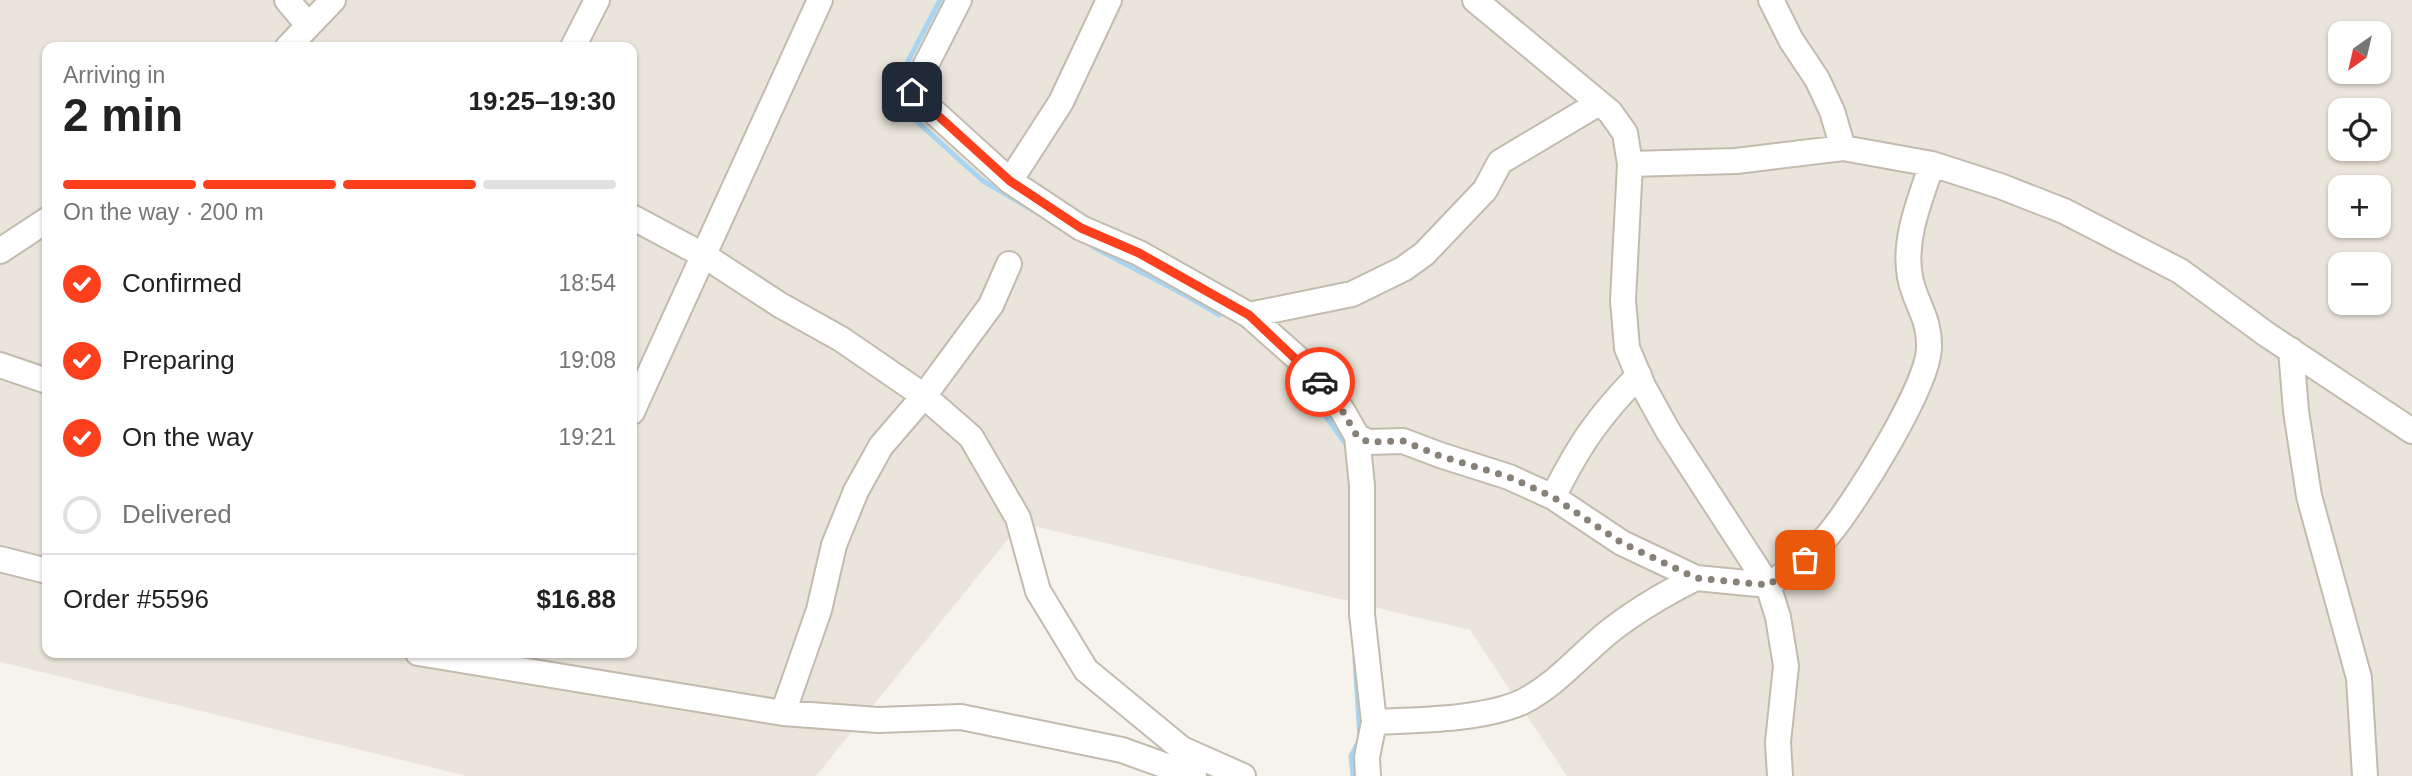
<!DOCTYPE html>
<html lang="en">
<head>
<meta charset="utf-8">
<style>
	:root { --surface:#fff; --page:#f6f6f6; --text:#222; --muted:#767676; --line:#e0e0e0; --accent:#fc3f1d }
	body { margin:0; font-family:Helvetica,sans-serif; background:var(--page); color:var(--text); height:100vh; display:flex; flex-direction:column; font-size:26px; white-space:nowrap }
	* { box-sizing:border-box; margin:0 }
	p { font-size:23px; color:var(--muted) }
	.icon { flex:none; width:38px; height:38px; fill:none; stroke:currentColor; stroke-width:2; stroke-linecap:round; stroke-linejoin:round }
	.map { position:relative; flex:1; overflow:hidden }
	.side { position:absolute; left:42px; top:42px; width:595px; height:616px; display:flex; flex-direction:column; background:var(--surface); border-radius:14px; box-shadow:0 2px 5px #0004 }
	.side>* { flex:none }
	.needle { width:46px; rotate:214deg }
	.tools { position:absolute; left:2328px; top:21px; display:grid; gap:14px }
	.tools a { display:grid; place-items:center; width:63px; height:63px; border-radius:14px; background:var(--surface); box-shadow:0 2px 5px #0004; font-size:35px }
	.pin { position:absolute; display:grid; place-items:center; width:60px; height:60px; color:#fff; margin:-30px; border-radius:14px; box-shadow:0 4px 10px #0006 }
	.courier { position:absolute; display:grid; place-items:center; width:70px; height:70px; margin:-35px; border:5px solid #fc3f1d; border-radius:50%; background:#fff; color:#222; box-shadow:0 2px 9px #0007 }
	.headline em { font-style:normal; font-weight:800 }
	.headline div { display:flex; flex-direction:column-reverse }
	.headline { display:flex; align-items:center; justify-content:space-between; height:119px; padding:0 21px }
	h1 { font-size:46px; font-weight:800; line-height:52px }
	.bar { display:grid; grid-template-columns:repeat(4,1fr); gap:10px 7px; align-content:center; height:84px; padding:0 21px }
	.bar i { height:9px; border-radius:5px; background:var(--line) }
	.bar .on { background:var(--accent) }
	.bar p { grid-column:span 4 }
	.line { display:flex; align-items:center; gap:18px; padding:0 21px; border-top:2px solid var(--line) }
	.line div { flex:1 }
	ol { padding:0 21px; list-style:none }
	li { display:flex; align-items:center; gap:21px; height:77px }
	li p { margin-inline-start:auto }
	li .icon { padding:7px; border-radius:50%; background:var(--accent); color:#fff; stroke-width:4 }
	li:last-child { color:var(--muted) }
	li i { width:38px; height:38px; border:4px solid var(--line); border-radius:50% }
	.map>svg:first-child { display:block }
</style>
</head>
<body>
<div class="map">
<svg width="2412" height="776" viewBox="0 0 2412 776">
	<rect width="100%" height="100%" fill="#f6f3ec"/>
	<path fill="#eae5da" fill-rule="evenodd" d="M0 0H2412V776H1567L1470 630 1021 523 816 776H467L0 662ZM2340 33H2378V72H2340ZM47 47H632V653H47ZM2340 110H2378V149H2340ZM2340 187H2378V226H2340ZM2340 264H2378V303H2340Z"/>
	<g fill="none" stroke-linecap="round" stroke-linejoin="round">
		<path stroke="#a9d4f2" stroke-width="5" d="M940 0 894 88 892 99 983 181 1036 212
			M1092 246C1134 270 1178 289 1219 315
			M1290 367 1348 447
			M1353 776 1351 756 1360 739 1355 658"/>
		<g stroke="#c2bbae" stroke-width="28">
			<path id="minor" d="M287 0 308 25
				M959 0 912 92 1010 181 1081 228 1139 253 1249 315 1313 372 1342 410 1357 436 1362 486V614L1374 722 1367 757 1368 776
				M1475 0 1610 112 1625 133 1630 164 1623 300 1627 348 1643 386 1668 431 1768 585 1778 617 1786 666 1778 742 1780 776
				M1771 0 1791 40 1817 79 1832 111 1843 148
				M288 47 333 0
				M573 47 597 0
				M1630 164 1736 161 1843 148 1932 164 2000 186 2064 211 2180 271 2266 334 2412 431
				M1010 181 1061 102 1109 0
				M632 217 705 256 780 305 841 339 924 396 971 437 1018 518 1038 591 1086 670 1182 749 1243 776
				M0 251 47 220
				M1249 315 1352 294 1403 269 1424 254 1485 190 1500 162 1599 103
				M2291 350 2296 411 2309 496 2359 678 2365 776
				M0 365 47 381
				M632 412 820 0
				M1357 436 1368 442 1403 441 1440 455 1509 477 1553 497 1622 543 1696 578 1768 585C1790 570 1812 555 1829 534 1855 503 1928 387 1929 348 1930 317 1915 304 1910 277 1903 239 1920 200 1932 164
				M1553 497C1579 445 1598 417 1639 375
				M0 559 47 571
				M418 653 783 713 878 720 961 717 1122 750 1194 776
				M783 713 819 610 834 545 856 491 881 446 924 396 991 305 1009 264
				M1374 722C1416 720 1483 720 1522 702 1554 686 1578 658 1605 635 1633 612 1664 594 1696 578"/>
		</g>
		<use href="#minor" stroke="#fff" stroke-width="24"/>
	</g>
	<g fill="none" stroke-linecap="round" stroke-linejoin="round">
		<path stroke="#878178" stroke-width="7" stroke-dasharray="0 12.6" d="M1320 382 1342 410 1357 436 1368 442 1403 441 1440 456 1509 477 1553 497 1622 543 1696 578 1768 585 1805 560"/>
		<path stroke="#fc3f1d" stroke-width="9" d="M912 92 1010 181 1081 228 1139 253 1249 315 1320 382"/>
	</g>
</svg>
<div class="tools">
<a><svg class="needle" viewBox="-14 -14 28 28"><path d="M0-13l5 13h-10z" fill="#e53935"/><path d="M0 13l5-13h-10z" fill="#767676"/></svg></a>
<a><svg class="icon" aria-label="locate" viewBox="0 0 24 24"><circle cx="12" cy="12" r="6"/><path d="M12 2v4M12 18v4M2 12h4M18 12h4"/></svg></a>
<a>+</a>
<a>−</a>
</div>
<div class="pin" style="left:1805px;top:560px;background:#ea580c"><svg class="icon" aria-label="bag" viewBox="0 0 24 24"><path d="M5 8h14l-1 12H6zM9 8a3 3 0 0 1 6 0"/></svg></div>
<div class="pin" style="left:912px;top:92px;background:#1f2937"><svg class="icon" aria-label="home" viewBox="0 0 24 24"><path d="M3 11l9-7 9 7M6 9v11h12V9"/></svg></div>
<div class="courier" style="left:1320px;top:382px"><svg class="icon" aria-label="car" viewBox="0 0 24 24"><path d="M5 17H2v-5l4-1 3-4h7l3 4 3 1v5h-3M9 17h6M6 11h13"/><circle cx="7" cy="17" r="2"/><circle cx="17" cy="17" r="2"/></svg></div>
<section class="side">
<div class="headline"><div><h1>2 min</h1><p>Arriving in</p></div><em>19:25–19:30</em></div>
<div class="bar"><i class="on"></i><i class="on"></i><i class="on"></i><i></i><p>On the way · 200 m</p></div>
<ol>
<li><svg class="icon" aria-label="check" viewBox="0 0 24 24"><path d="M5 12l5 5 9-10"/></svg>Confirmed<p>18:54</p></li>
<li><svg class="icon" aria-label="check" viewBox="0 0 24 24"><path d="M5 12l5 5 9-10"/></svg>Preparing<p>19:08</p></li>
<li><svg class="icon" aria-label="check" viewBox="0 0 24 24"><path d="M5 12l5 5 9-10"/></svg>On the way<p>19:21</p></li>
<li><i></i>Delivered</li>
</ol>
<div class="line" style="height:91px"><div>Order #5596</div><b>$16.88</b></div>
</section>
</div>
</body>
</html>
